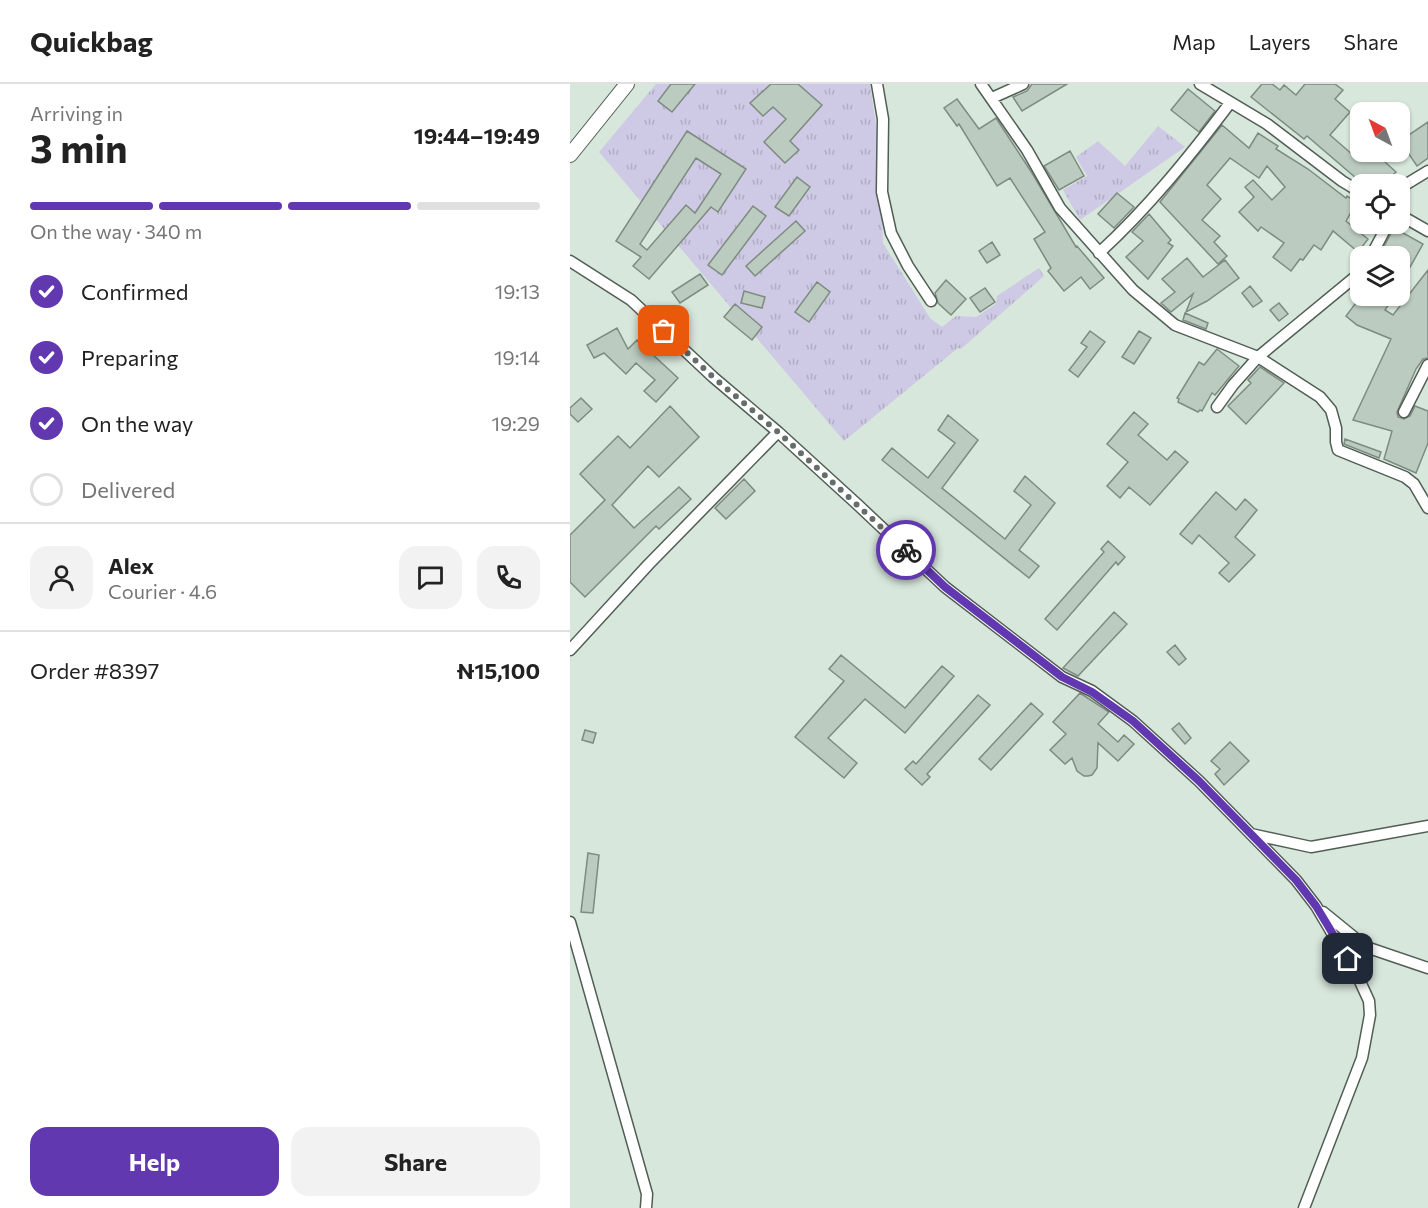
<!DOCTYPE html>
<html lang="en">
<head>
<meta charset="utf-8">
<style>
	:root { --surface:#fff; --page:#f2f2f2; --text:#222; --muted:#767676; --line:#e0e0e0; --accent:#6138b0 }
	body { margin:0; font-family:Commissioner,sans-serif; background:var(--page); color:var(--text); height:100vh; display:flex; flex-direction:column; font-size:22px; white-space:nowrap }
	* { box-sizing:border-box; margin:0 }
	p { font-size:20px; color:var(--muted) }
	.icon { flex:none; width:33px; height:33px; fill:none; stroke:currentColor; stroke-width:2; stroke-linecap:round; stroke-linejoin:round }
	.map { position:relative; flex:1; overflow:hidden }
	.details { display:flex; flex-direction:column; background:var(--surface); width:570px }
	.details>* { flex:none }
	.needle { width:39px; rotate:319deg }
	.fabs { position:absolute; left:780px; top:18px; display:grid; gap:12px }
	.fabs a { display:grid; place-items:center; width:60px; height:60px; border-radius:12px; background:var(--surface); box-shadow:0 2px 4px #0004; font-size:30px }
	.pin { position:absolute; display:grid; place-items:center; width:51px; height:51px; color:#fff; margin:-26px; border-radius:12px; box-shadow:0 3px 9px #0006 }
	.courier { position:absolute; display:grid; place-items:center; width:60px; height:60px; margin:-30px; border:4px solid #6138b0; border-radius:50%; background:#fff; color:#222; box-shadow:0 2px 8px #0007 }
	.summary em { font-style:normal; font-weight:700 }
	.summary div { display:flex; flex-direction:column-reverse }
	.summary { display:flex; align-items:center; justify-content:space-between; height:102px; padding:0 30px }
	h1 { font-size:39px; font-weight:700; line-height:45px }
	.bar { display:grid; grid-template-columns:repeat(4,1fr); gap:9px 6px; align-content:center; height:72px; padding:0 30px }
	.bar i { height:8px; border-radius:4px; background:var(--line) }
	.bar .current { background:var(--accent) }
	.bar p { grid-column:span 4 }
	.line { display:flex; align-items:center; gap:15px; padding:0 30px; border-top:2px solid var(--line) }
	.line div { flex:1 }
	.round { display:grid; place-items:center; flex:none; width:63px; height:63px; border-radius:18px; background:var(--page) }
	ol { padding:0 30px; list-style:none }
	li { display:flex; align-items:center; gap:18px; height:66px }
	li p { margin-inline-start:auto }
	li .icon { padding:6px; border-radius:50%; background:var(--accent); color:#fff; stroke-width:4 }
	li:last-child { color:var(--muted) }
	li i { width:33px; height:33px; border:3px solid var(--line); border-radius:50% }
	.action { display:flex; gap:12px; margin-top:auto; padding:12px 30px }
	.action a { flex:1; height:69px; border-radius:18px; background:var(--accent); color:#fff; font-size:24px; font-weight:700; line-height:69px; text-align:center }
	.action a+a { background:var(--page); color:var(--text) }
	header { display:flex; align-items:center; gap:36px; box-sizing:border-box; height:84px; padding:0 30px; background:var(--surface); border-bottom:2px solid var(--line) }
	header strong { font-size:28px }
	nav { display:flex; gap:33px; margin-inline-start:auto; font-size:21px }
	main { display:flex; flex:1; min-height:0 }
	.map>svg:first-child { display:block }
</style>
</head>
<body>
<header>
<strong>Quickbag</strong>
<nav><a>Map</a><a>Layers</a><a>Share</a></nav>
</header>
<main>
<section class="details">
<div class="summary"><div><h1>3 min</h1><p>Arriving in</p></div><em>19:44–19:49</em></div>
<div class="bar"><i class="current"></i><i class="current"></i><i class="current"></i><i></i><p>On the way · 340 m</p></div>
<ol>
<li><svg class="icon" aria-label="check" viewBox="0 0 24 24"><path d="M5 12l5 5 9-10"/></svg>Confirmed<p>19:13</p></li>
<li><svg class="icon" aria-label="check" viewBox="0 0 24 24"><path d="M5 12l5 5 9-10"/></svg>Preparing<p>19:14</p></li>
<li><svg class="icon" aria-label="check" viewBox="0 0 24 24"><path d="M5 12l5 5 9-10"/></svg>On the way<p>19:29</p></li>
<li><i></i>Delivered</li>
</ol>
<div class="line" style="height:108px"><a class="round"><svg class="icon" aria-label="person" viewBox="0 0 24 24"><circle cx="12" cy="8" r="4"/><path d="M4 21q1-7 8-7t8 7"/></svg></a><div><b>Alex</b><p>Courier · 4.6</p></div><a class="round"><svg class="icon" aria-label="chat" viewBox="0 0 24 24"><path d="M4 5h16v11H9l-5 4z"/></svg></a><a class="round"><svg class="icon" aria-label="phone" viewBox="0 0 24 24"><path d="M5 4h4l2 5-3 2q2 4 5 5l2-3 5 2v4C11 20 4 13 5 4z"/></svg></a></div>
<div class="line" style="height:78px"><div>Order #8397</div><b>₦15,100</b></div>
<div class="action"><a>Help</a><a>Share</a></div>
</section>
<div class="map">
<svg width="858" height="1124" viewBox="0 0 858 1124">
	<defs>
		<pattern id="grass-tufts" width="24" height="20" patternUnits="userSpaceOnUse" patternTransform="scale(1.5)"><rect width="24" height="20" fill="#cec9e4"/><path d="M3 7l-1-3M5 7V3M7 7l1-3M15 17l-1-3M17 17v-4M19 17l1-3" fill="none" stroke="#b1adc4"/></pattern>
	</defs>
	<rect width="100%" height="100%" fill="#d8e7dc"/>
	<path fill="url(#grass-tufts)" d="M86 0H300L309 62 313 159 360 234 372 243 386 232 406 233 426 220 427 212 469 184 474 192 391 265 388 264 274 357 29 68Z
		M588 42 615 63 510 136 493 106 517 92 506 73 528 57 555 82Z"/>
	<path fill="#bccbc0" stroke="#7d8b81" stroke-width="1.5" fill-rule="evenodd" d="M101 0H125L102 28 88 17Z
		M201 0H228L252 21 220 57 229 66 215 79 194 58 216 35 203 23 193 32 180 19Z
		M497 0 452 27 443 13 457 7 462 0Z
		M692 0H702L710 6 714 1 726 11 735 0H765L773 6 765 15 780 28 760 51 783 71 786 68H804L826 88 813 100H793L737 52 734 55 681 13Z
		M618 5 645 27 629 48 601 26Z
		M387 15 409 45 426 34 462 89 506 163 507 162 534 194 520 205 511 193 494 207 478 187 481 184 464 155 475 148 440 94 427 102 389 40 387 42 374 24Z
		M858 38V74L847 82 830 57Z
		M652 41 679 64 688 49 708 62 706 65 738 85 776 114 777 112 787 118 776 137 798 155 788 168 763 147 751 166 744 161 733 176 730 175 721 187 703 173 714 159 691 143 688 147 669 128 684 113 675 103 683 96 702 116 715 103 697 82 689 94 660 74 637 101 651 115 632 136 650 152 644 158 657 172 648 180 590 118Z
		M117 47 176 85 148 128 141 123 79 195 63 182 71 173 46 157ZM126 74 151 90 125 129 116 121 77 166 70 160Z
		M500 67 514 92 489 106 474 82Z
		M227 93 240 103 219 132 205 123Z
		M547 109 564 123 544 144 528 130Z
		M183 122 196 132 152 191 138 181Z
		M579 130 601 156 598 159 603 162 578 195 556 173 573 157 562 148Z
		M226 137 235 147 185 192 176 182Z
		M824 144 853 160 830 201V172H818L811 168Z
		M422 158 430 171 417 179 409 167Z
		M617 174 633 193 655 176 669 194 637 217 616 228 623 210 601 228 591 219 605 208 592 195Z
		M858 186V274L853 275 846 285 827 328 828 333 834 335 840 332 845 322 858 327V359L846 389 814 375 822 347 783 336 821 255 787 241 776 232 791 212H824L815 226 823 231Z
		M130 190 138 201 110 219 102 208Z
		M376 196 396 215 381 231 368 219 365 209Z
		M247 198 260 208 239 238 225 228Z
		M680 202 692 217 683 223 672 209Z
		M415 204 425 218 410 228 400 214Z
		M174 207 195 213 192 224 171 219Z
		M709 219 718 230 709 237 700 226Z
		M165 220 192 243 182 256 154 233Z
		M615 229 638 239 636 245 613 236Z
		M47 244 58 265 67 256 108 294 86 318 74 307 85 296 66 279 56 290 34 269 24 274 17 261Z
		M520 247 535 258 508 293 499 286 517 263 511 259Z
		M569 247 581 254 564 280 552 273Z
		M647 265 669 282 645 311 642 309 632 327 630 326 628 328 608 318 609 315 607 314 629 278 634 281Z
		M690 283 714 299 676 340 658 322 681 299 678 296Z
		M11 314 22 325 8 338 0 330V324Z
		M100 322 129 353 89 393 78 382 42 421 64 444 109 403 121 415 89 445 86 442 15 513 0 498V451L35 416 10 390 48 352 60 364Z
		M564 328 578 340 568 351 597 376 605 367 618 378 580 421 559 403 550 414 537 402 558 378 537 360Z
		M378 331 408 356 372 404 435 455 461 421 444 407 455 392 485 419 449 466 469 482 459 494 312 376 322 364 358 394 385 359 368 346Z
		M775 355 811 368 809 374 774 360Z
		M174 395 185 407 156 435 145 424Z
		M646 408 666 426 675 415 687 426 665 453 685 471 659 498 649 489 659 479 629 451 622 460 610 450Z
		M538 457 555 473 548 481 546 478 487 546 475 535 534 468 531 465Z
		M544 528 557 540 508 592 493 584Z
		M605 561 616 575 609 581 597 568Z
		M271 571 335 624 372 582 384 592 335 649 295 615 258 654 287 679 274 694 225 653 274 597 259 585Z
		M510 609 539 628 528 640 548 658 554 651 564 660 548 677 528 659 527 684 522 691 518 692H514L507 687 502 674 495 680 480 666 496 650 483 638Z
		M408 611 420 621 357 690 360 693 352 701 335 685 343 677 346 680Z
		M461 619 473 630 421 686 409 675Z
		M609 639 621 654 615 660 602 645Z
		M15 646 26 649 23 659 12 656Z
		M660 658 679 677 654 701 645 690 650 685 641 677Z
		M18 769 29 771 23 829 11 828Z"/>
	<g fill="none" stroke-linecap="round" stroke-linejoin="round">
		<g stroke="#515e55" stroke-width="13">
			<path id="minor" d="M307 0 313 35 312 108 321 149 338 182 361 217
				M411 0 457 66 490 124 563 206 605 241 688 273 750 313 761 326 766 344V358L768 366 835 393 844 400 858 424
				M630 0 697 40 772 97 790 108
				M422 14 453 0
				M830 104 858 87
				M830 131 858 147
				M529 169C578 124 620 72 660 19
				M801 172 818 140
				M0 177 61 216 143 293 208 348 288 421 375 503 492 593 522 607 563 637 629 697 726 796 746 822 788 893 799 917 800 931 792 974 734 1124
				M647 323 663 301 688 273 785 193 790 186
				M834 328 858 281
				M0 566 78 481 208 348
				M681 750 741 763 858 742
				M753 828 796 863 858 884
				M0 838 77 1110 76 1124"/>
		</g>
		<g stroke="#515e55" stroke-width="16">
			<path id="tertiary" d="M0 71 57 0"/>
		</g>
		<use href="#minor" stroke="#fff" stroke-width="10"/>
		<use href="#tertiary" stroke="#fff" stroke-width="14"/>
	</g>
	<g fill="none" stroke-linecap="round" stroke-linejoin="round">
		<path stroke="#656e68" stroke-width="6" stroke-dasharray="0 10.8" d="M94 247 143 293 208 348 336 466"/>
		<path stroke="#6138b0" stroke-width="8" d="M336 466 375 503 492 593 522 608 563 637 629 697 726 796 746 822 778 875"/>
	</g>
</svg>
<div class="fabs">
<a><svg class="needle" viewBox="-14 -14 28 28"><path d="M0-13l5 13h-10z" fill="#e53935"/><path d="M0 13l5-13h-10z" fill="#767676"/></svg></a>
<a><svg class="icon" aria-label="locate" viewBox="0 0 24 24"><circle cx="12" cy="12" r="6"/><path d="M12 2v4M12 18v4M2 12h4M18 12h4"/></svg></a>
<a><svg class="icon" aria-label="layers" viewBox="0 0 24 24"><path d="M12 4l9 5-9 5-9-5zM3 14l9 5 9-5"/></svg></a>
</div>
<div class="pin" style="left:94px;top:247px;background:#ea580c"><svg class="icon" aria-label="bag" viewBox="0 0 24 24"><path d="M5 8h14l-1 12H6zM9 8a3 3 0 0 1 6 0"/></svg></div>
<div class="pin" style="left:778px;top:875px;background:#1f2937"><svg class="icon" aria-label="home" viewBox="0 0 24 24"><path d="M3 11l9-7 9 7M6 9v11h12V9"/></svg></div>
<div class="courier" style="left:336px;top:466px"><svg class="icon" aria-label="bike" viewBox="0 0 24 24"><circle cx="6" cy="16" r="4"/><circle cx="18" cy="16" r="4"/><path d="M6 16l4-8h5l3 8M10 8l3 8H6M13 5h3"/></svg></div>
</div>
</main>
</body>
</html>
